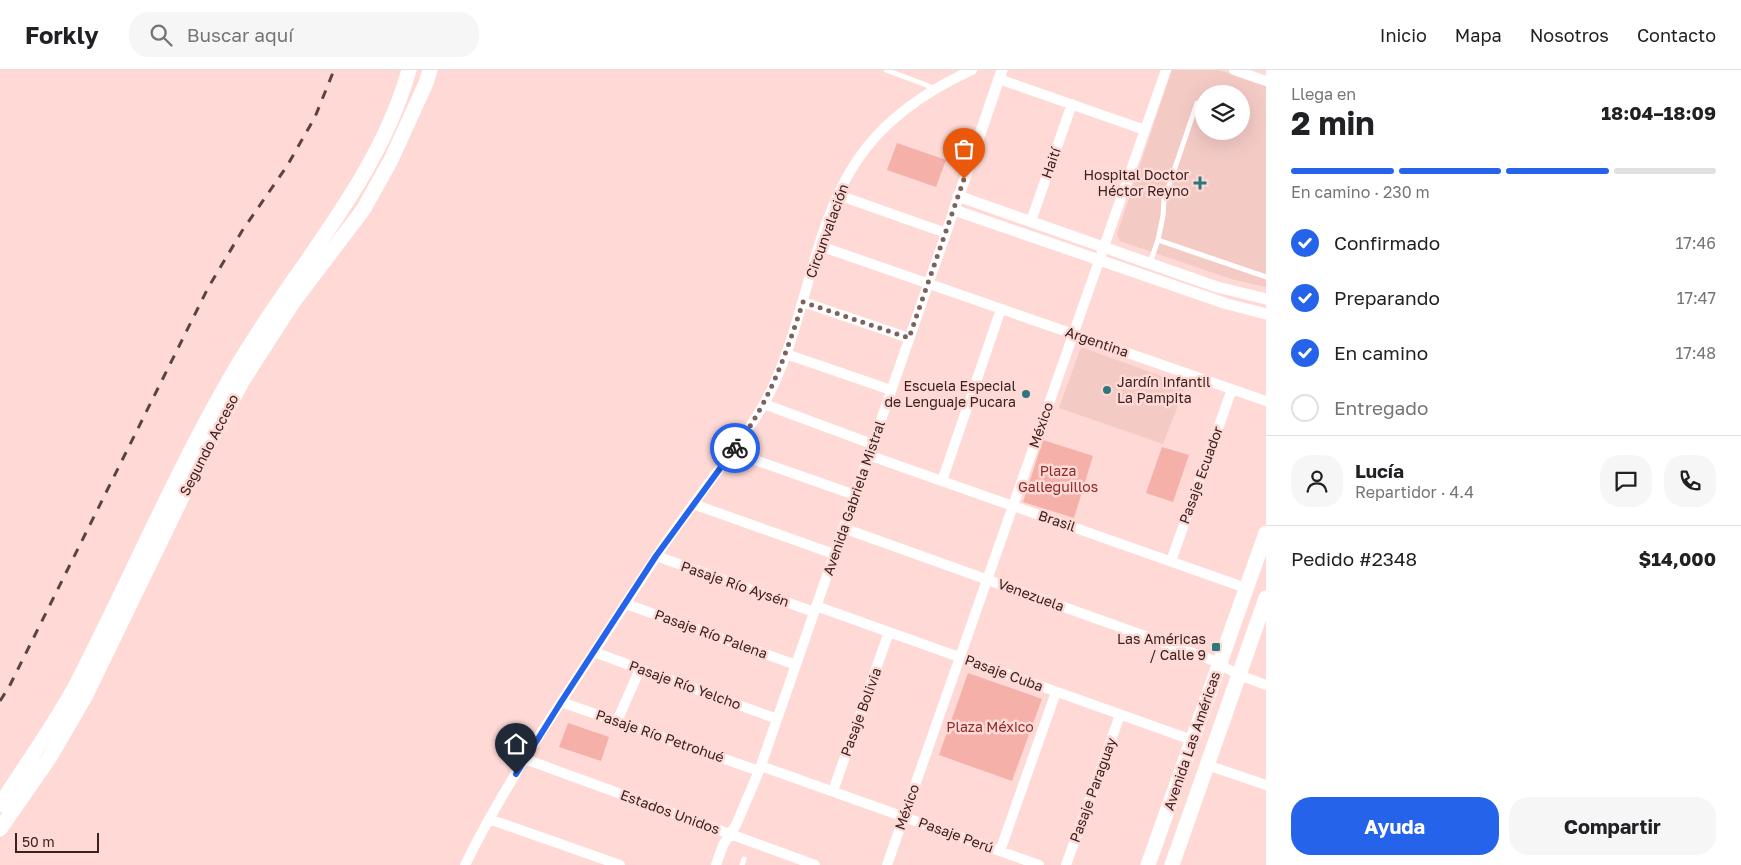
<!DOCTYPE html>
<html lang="es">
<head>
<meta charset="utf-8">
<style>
	:root { --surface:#fff; --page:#f6f6f6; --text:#202124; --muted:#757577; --line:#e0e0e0; --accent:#2563eb }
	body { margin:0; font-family:"Golos Text",sans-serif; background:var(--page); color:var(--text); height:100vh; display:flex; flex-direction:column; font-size:19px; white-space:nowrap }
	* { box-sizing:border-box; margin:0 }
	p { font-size:16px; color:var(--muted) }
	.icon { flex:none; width:28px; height:28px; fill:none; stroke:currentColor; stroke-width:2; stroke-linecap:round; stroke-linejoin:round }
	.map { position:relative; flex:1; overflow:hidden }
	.sheet { display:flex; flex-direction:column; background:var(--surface); width:475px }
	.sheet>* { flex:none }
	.fabs { position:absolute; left:1195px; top:15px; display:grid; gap:10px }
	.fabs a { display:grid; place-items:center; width:55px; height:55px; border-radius:50%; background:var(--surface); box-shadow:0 5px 20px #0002; font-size:25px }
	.scale { position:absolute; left:15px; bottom:12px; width:84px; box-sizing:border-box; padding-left:5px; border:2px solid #392220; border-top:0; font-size:14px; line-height:18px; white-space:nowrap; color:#392220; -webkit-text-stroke:4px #ffd9d5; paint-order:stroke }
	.pin { position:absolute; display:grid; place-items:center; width:42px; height:42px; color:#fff; margin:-51px -21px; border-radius:50% 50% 50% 0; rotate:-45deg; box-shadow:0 0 5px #0007 }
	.pin .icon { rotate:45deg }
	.courier { position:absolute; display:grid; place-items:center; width:50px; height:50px; margin:-25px; border:4px solid #2563eb; border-radius:50%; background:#fff; color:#222; box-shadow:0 1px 6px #0007 }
	.headline em { font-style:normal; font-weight:700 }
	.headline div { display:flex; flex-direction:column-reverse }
	.headline { display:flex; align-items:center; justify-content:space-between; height:85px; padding:0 25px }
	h1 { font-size:32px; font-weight:700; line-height:38px }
	.bar { display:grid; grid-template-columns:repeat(4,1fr); gap:8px 5px; align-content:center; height:60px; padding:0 25px }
	.bar i { height:6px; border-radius:4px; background:var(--line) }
	.bar .selected { background:var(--accent) }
	.bar p { grid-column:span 4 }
	.line { display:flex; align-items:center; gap:12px; padding:0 25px; border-top:1px solid var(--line) }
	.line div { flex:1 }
	.round { display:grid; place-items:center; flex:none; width:52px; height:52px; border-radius:20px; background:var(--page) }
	ol { padding:0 25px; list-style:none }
	li { display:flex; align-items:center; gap:15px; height:55px }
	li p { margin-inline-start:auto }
	li .icon { padding:5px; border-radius:50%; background:var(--accent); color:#fff; stroke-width:4 }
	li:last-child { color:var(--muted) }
	li i { width:28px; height:28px; border:2px solid var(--line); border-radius:50% }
	.action { display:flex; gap:10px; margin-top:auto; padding:10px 25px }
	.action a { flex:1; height:58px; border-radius:20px; background:var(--accent); color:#fff; font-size:20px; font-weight:700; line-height:58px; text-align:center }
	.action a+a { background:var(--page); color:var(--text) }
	header { display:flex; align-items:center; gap:30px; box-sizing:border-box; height:70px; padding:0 25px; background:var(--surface); border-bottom:1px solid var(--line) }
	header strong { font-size:24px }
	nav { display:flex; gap:28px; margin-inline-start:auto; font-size:18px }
	.search { width:350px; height:45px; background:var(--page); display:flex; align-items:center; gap:12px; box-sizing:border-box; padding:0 18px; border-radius:20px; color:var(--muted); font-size:19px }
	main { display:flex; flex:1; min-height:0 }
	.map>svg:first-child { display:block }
</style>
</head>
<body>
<header>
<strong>Forkly</strong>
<div class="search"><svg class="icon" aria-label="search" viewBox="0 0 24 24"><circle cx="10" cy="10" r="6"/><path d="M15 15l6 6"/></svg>Buscar aquí</div>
<nav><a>Inicio</a><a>Mapa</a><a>Nosotros</a><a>Contacto</a></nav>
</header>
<main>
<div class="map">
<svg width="1266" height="795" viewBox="0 0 1266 795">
	<rect width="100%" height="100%" fill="#ffd9d5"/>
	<path fill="#f4cac5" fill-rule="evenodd" d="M1172 0H1219L1266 16V217L1231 209 1120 171 1117 164ZM1204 24H1241V61H1204Z
		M1081 277 1186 315 1163 374 1059 338Z"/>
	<path fill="#f5b0a9" d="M897 73 946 90 936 117 887 100Z
		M1043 370 1093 386 1074 448 1023 432Z
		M1162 377 1189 385 1173 432 1146 423Z
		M968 603 1042 629 1012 711 939 685Z
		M568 653 609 667 601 691 559 677Z"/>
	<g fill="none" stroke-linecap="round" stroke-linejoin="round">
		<path stroke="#fff" stroke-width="5" d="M886 0 934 18
			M1158 170 1266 207
			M1150 193 1158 170 1163 146 1164 130 1197 33
			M742 795 744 789"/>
		<path stroke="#fff" stroke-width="10" d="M1234 0 1266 11
			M999 9 1145 60
			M838 125 946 163
			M1031 151 1072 34
			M820 176 1266 331
			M803 232 909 268
			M786 284 891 320
			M764 334 872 374
			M732 382 855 425
			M868 385 1246 518
			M942 411 1001 239
			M693 434 834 484
			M843 458 1212 590 1239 605 1266 615
			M656 486 814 542
			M1171 491 1232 319
			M626 534 796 595
			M816 536 1192 670
			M594 582 777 649
			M561 632 759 701
			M617 651 640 599
			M525 689 815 795
			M1207 695 1266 715
			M761 696 1039 795
			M833 721 889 562
			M489 749 620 795
			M1000 781 1056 622
			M465 795C501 722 547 653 592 585 617 547 641 509 666 472 684 447 702 422 720 398 735 377 751 357 764 334 806 259 809 163 856 92 884 49 926 21 972 0
			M716 795 723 775 736 755 759 701 954 140
			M887 795 1166 0
			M1066 795 1120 645"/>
		<path stroke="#fff" stroke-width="11" d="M1002 0 954 140 1227 234 1266 244
			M958 126 1217 217 1266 229"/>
		<path stroke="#fff" stroke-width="15" d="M0 735C26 694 54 656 77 613 130 510 175 403 233 303 291 202 377 114 409 0
			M0 759 50 687 86 625 198 394 243 310 294 231 363 140 391 90 426 13 430 0
			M1148 795 1266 463
			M1172 795 1266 528"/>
		<path stroke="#5c4340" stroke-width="3" stroke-dasharray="9 9" stroke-linecap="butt" d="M0 631 9 617 208 218 242 161 287 96 315 47 334 0"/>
	</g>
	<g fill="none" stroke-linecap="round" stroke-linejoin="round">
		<path stroke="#7e625f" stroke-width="5" stroke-dasharray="0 9" d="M735 378C770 331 785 287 803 232L909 268 964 109"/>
		<path stroke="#2563eb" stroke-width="6" d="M516 704 561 632 656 486 735 378"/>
	</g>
	<g fill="#2e777f" stroke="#ffd9d5" stroke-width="2">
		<path d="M1197.5 105.5h5v5h5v5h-5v5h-5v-5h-5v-5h5z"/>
		<circle cx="1107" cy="320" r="5"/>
		<circle cx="1026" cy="324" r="5"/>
		<rect x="1211" y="572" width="10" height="10" rx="2.5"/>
	</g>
	<g text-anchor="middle" stroke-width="5" stroke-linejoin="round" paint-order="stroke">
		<g font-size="14" fill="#392220" stroke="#ffd9d5">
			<text transform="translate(1051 93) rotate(-71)" y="5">Haití</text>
			<text transform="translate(827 161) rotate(-70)" y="5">Circunvalación</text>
			<text transform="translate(1097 272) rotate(19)" y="5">Argentina</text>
			<text transform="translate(1041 355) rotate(-71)" y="5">México</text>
			<text transform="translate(209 375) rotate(-63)" y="5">Segundo Acceso</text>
			<text transform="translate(1201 405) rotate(-70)" y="5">Pasaje Ecuador</text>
			<text transform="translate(854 428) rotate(-71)" y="5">Avenida Gabriela Mistral</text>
			<text transform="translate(1057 451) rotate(19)" y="5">Brasil</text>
			<text transform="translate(735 514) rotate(19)" y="5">Pasaje Río Aysén</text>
			<text transform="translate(1031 525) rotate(20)" y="5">Venezuela</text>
			<text transform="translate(711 564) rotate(20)" y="5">Pasaje Río Palena</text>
			<text transform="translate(1004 603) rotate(20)" y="5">Pasaje Cuba</text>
			<text transform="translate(685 615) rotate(20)" y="5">Pasaje Río Yelcho</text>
			<text transform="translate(861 642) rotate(-70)" y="5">Pasaje Bolivia</text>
			<text transform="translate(660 666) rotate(19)" y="5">Pasaje Río Petrohué</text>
			<text transform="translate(1192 671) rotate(-71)" y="5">Avenida Las Américas</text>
			<text transform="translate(1093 720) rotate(-70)" y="5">Pasaje Paraguay</text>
			<text transform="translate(907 737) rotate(-71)" y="5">México</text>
			<text transform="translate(670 742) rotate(20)" y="5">Estados Unidos</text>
			<text transform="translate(956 765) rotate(20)" y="5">Pasaje Perú</text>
		</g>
		<g font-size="14" fill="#392220" stroke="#ffd9d5" text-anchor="end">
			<text x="1189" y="110">Hospital Doctor<tspan x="1189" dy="16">Héctor Reyno</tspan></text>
			<text x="1117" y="317" text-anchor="start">Jardín Infantil<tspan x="1117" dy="16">La Pampita</tspan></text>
			<text x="1016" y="321">Escuela Especial<tspan x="1016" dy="16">de Lenguaje Pucara</tspan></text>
			<text x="1206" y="574">Las Américas<tspan x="1206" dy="16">/ Calle 9</tspan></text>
		</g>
		<g font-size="14" fill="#8b2c2a" stroke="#ffd9d5">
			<text x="1058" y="406">Plaza<tspan x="1058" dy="16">Galleguillos</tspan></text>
			<text x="990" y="662">Plaza México</text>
		</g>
	</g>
</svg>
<div class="fabs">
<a><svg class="icon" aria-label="layers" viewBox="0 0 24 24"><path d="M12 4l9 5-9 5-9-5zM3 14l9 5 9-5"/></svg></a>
</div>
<div class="scale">50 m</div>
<div class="pin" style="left:964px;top:109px;background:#ea580c"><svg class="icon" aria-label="bag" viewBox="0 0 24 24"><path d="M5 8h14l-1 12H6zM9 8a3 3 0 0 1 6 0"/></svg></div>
<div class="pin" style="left:516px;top:704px;background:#1f2937"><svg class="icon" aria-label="home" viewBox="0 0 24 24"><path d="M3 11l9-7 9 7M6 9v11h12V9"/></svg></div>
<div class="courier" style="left:735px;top:378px"><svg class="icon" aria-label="bike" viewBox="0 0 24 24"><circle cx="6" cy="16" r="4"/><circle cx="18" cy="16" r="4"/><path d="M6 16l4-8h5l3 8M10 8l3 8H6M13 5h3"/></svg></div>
</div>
<section class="sheet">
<div class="headline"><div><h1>2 min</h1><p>Llega en</p></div><em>18:04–18:09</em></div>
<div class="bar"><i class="selected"></i><i class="selected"></i><i class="selected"></i><i></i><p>En camino · 230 m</p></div>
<ol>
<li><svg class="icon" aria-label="check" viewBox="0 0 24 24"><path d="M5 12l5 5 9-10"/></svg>Confirmado<p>17:46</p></li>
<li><svg class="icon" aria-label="check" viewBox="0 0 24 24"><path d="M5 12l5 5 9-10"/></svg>Preparando<p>17:47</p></li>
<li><svg class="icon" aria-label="check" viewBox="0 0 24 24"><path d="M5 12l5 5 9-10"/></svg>En camino<p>17:48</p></li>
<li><i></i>Entregado</li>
</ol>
<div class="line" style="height:90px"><a class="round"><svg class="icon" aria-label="person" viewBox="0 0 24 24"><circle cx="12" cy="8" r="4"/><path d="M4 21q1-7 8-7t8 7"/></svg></a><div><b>Lucía</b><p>Repartidor · 4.4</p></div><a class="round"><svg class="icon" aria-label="chat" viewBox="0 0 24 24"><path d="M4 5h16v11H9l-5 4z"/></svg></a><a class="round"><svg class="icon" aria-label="phone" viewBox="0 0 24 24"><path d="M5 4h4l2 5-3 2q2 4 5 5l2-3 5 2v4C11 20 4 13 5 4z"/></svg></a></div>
<div class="line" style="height:65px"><div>Pedido #2348</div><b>$14,000</b></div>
<div class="action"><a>Ayuda</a><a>Compartir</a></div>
</section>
</main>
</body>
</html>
